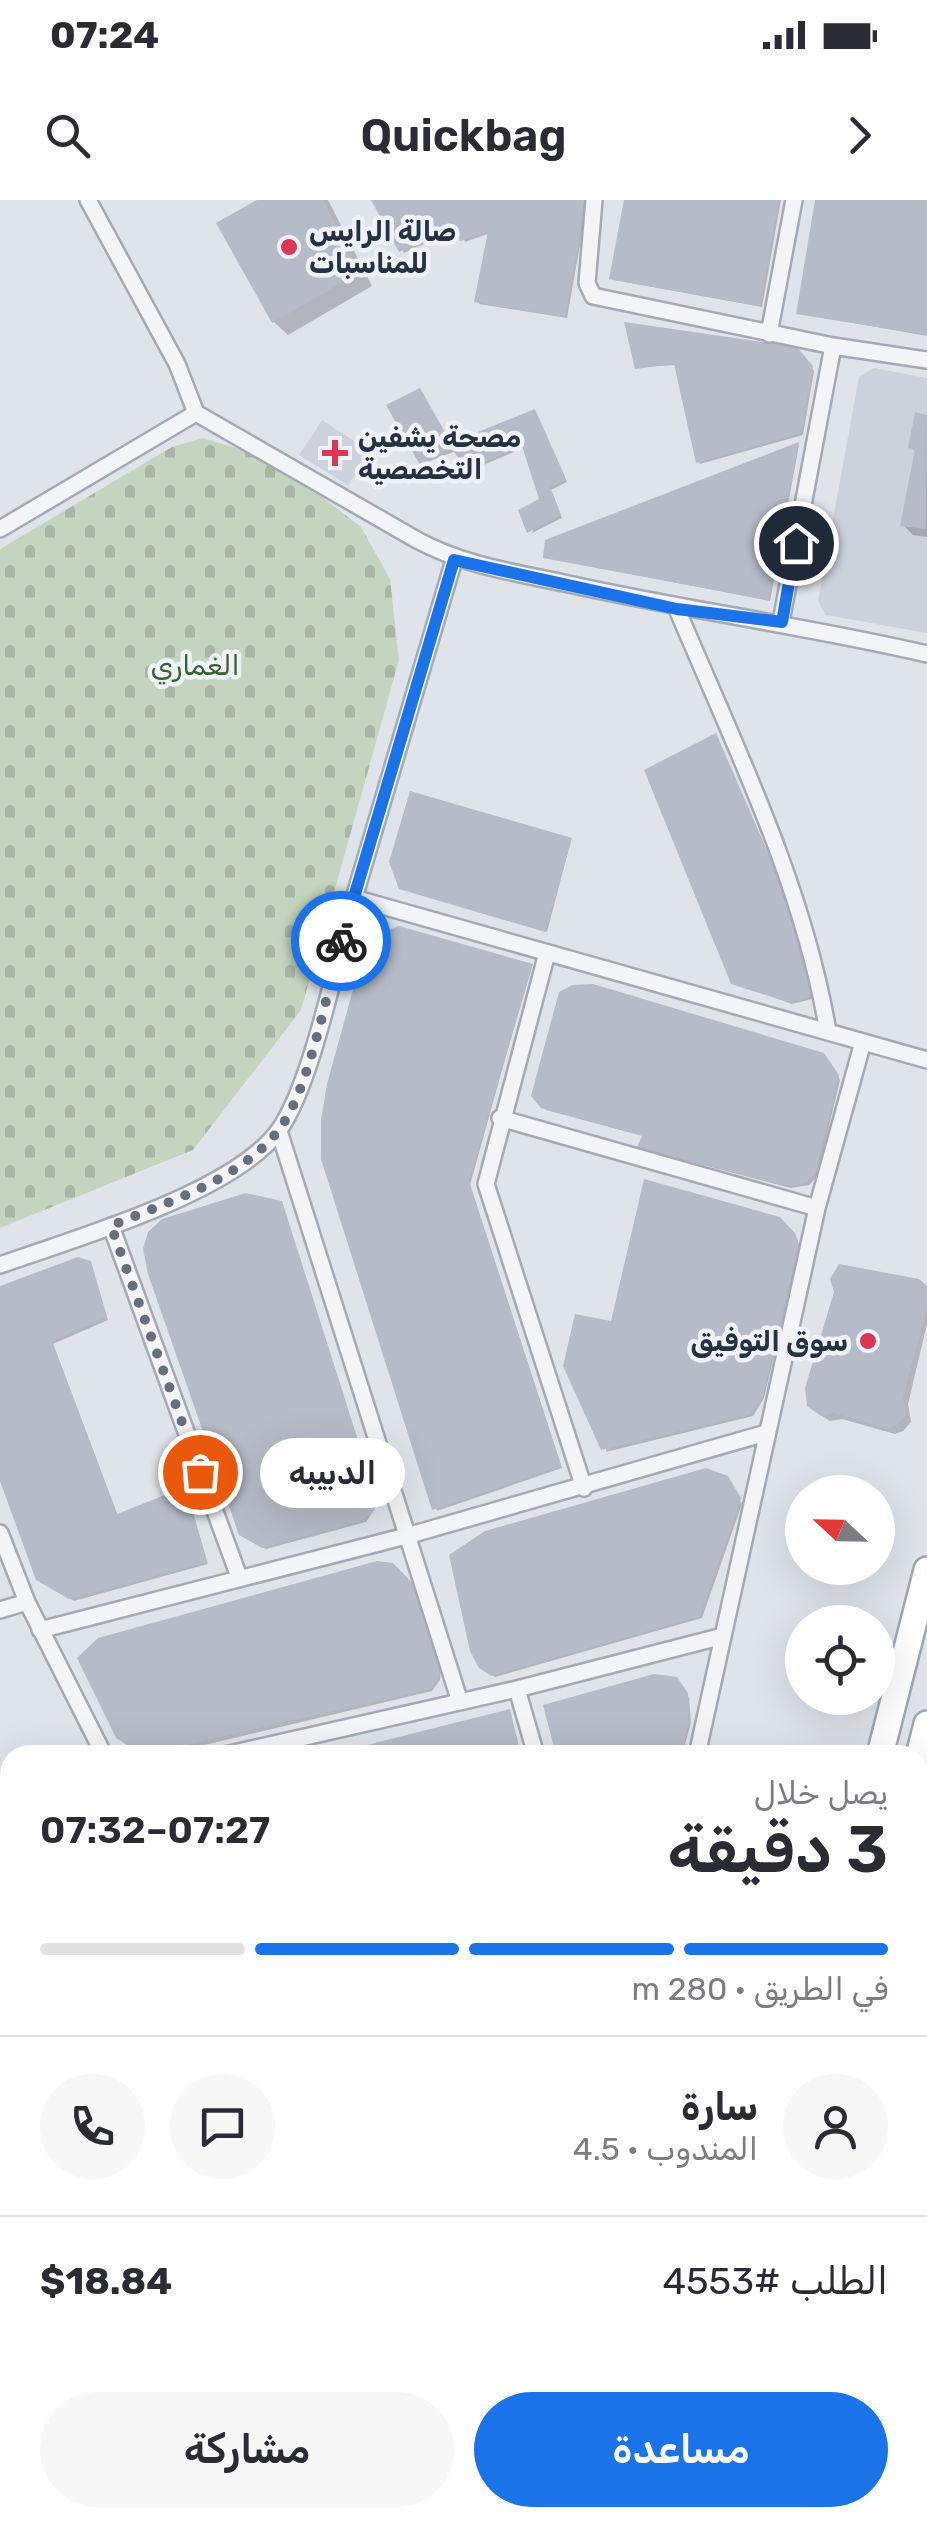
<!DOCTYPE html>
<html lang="ar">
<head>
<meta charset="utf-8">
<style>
	:root { --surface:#fff; --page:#f7f7f7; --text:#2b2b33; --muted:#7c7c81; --line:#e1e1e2; --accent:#1a73e8 }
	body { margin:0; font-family:Rubik,Cairo,sans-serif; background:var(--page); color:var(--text); direction:rtl; height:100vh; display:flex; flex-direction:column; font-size:38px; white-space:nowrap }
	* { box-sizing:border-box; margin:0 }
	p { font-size:32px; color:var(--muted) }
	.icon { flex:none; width:55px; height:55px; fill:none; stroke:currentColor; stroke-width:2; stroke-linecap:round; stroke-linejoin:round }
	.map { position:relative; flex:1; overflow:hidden; direction:ltr }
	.drawer { position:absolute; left:0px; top:1545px; width:928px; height:782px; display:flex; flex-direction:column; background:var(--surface); border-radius:30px 30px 0 0; box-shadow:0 10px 40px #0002; direction:rtl }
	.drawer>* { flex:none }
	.needle { width:65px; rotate:292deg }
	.buttons { position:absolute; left:785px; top:1275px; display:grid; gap:20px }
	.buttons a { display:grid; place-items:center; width:110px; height:110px; border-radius:50%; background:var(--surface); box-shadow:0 10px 40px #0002; font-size:50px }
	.pin { position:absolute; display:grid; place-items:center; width:85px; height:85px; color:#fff; margin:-42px; border:5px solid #fff; border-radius:50%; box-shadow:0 2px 10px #0007 }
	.courier { position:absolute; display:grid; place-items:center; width:100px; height:100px; margin:-50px; border:8px solid #1a73e8; border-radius:50%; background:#fff; color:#222; box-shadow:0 2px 12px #0007 }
	.bubble { position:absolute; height:70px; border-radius:35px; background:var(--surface); box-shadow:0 10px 40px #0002; font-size:32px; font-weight:600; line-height:70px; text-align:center; direction:rtl }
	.summary em { font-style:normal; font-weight:600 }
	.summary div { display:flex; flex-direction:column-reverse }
	.summary { display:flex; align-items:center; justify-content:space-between; height:170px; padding:0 40px }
	h1 { font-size:65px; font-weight:600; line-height:75px }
	.bar { display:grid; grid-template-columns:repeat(4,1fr); gap:15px 10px; align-content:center; height:120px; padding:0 40px }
	.bar i { height:12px; border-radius:8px; background:var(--line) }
	.bar .on { background:var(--accent) }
	.bar p { grid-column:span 4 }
	.line { display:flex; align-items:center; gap:25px; padding:0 40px; border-top:2px solid var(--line) }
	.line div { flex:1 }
	.round { display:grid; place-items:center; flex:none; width:105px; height:105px; border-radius:52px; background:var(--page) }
	.action { display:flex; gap:20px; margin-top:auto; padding:20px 40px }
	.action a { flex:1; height:115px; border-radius:60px; background:var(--accent); color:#fff; font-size:40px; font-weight:600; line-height:115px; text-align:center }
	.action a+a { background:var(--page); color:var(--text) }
	.status { display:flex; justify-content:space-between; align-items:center; height:70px; padding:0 50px; background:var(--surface); direction:ltr }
	.status svg { height:28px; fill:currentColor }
	header { display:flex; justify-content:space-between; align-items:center; height:130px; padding:0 40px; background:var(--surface); font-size:45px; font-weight:600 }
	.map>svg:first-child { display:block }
</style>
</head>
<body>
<div class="status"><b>07:24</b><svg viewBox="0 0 49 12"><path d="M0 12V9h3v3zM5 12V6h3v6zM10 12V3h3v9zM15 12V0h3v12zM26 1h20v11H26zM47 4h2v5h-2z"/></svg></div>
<header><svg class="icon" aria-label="forward" viewBox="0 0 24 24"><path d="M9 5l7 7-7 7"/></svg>Quickbag<svg class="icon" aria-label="search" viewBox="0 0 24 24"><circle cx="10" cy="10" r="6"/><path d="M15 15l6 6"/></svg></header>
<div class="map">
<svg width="927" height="2326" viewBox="0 0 927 2326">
	<defs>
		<pattern id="cemetery-stones" width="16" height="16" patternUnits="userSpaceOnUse" patternTransform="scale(2.5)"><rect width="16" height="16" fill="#c5d4bf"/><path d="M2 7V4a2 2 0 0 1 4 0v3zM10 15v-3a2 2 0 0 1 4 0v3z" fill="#a9b6a5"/></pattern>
	</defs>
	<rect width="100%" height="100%" fill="#dfe3ea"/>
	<path fill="#ccd2dc" d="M874 168 927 178V433L826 415 818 401 859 177Z
		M322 220 371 252 348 285 299 255Z"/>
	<path fill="url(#cemetery-stones)" d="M203 238 239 249 306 285 361 327 390 379 399 460 301 810 193 950 0 1028V349L172 247Z"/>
	<path fill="#0003" d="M262 0H328L372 86 288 135 274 122 220 24Z
		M374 0H588L567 118 479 104 490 33 465 42 459 28 404 53Z
		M626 0H781L762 107 614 80Z
		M817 0H927V136L798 113Z
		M795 150 814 171 803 235 700 264 677 165 637 167Z
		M537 215 567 282 551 290 562 318 532 333 542 301 525 247 470 271 456 251 422 264 451 246Z
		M917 215 927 217V337L913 335 903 325 917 253 911 247Z
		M799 245 770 401 545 357 547 342Z
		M647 571 816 798 792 804 733 783Z
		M571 640 547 732 401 688Z
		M531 766 470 985 562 1268 437 1311 324 959Z
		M826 859 840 880 817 977 809 985 791 988 642 949 644 936 546 910 533 895Z
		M283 1006 378 1304 366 1322 266 1349 244 1337Z
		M779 1020 797 1038 800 1049 764 1198 753 1216 606 1252 613 1124Z
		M90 1063 108 1120 53 1144 118 1316 187 1292 208 1364 74 1401 42 1382 0 1273V1089Z
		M927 1091V1124L908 1204 911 1222 903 1231 895 1234 842 1219 830 1221 816 1212Z
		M727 1278 742 1304 702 1418 495 1477 485 1470Z
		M377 1363 441 1464 440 1480 432 1491 163 1555H146L122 1540Z
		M679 1482 689 1498 691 1523 682 1555H559Z
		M245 2318H315L297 2326H249Z
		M370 2318H426L429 2326H372Z
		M457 2318H505L506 2321 494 2326H460Z
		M750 2318H818L820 2324 754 2326Z"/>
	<path fill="#b5bcc7" d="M257 0H323L360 72 272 123 216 23Z
		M371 0H586L565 117 474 102 488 31 460 41 456 27 399 52Z
		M624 0H779L760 106 609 79Z
		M815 0H927V135L796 114Z
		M624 122 797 147 813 166 801 233 696 263 674 164 635 169Z
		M420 188 451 243 535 209 566 279 550 287 561 315 527 333 518 310 539 299 522 246 466 270 452 249 420 265 386 205Z
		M915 212 927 215 926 329 900 326 915 249 908 248Z
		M799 242 768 400 543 358 545 340Z
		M716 533 799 724 815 796 788 802 731 784 644 570Z
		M410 591 572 638 545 732 399 689 389 662Z
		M399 726 533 764 469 981 561 1266 432 1310 321 959V920L327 884 367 739Z
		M593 784 824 853 839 875 815 974 806 983 787 986 637 947 642 936 541 908 531 896 559 792 572 785Z
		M644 979 780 1017 795 1033 799 1045 763 1195 750 1214 601 1250 563 1166 575 1114 611 1121Z
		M246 993 282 1001 377 1300 373 1312 363 1320 262 1348 239 1335 148 1074 143 1049 148 1032 162 1019Z
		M78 1057 91 1061 107 1117 52 1141 117 1314 185 1287 207 1362 69 1399 36 1380 0 1281V1086Z
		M839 1064 919 1079 927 1086V1107L903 1197 906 1215 897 1225 887 1229 834 1213 821 1216 807 1206 805 1188 834 1092 830 1079Z
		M706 1268 728 1276 741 1298 700 1416 491 1476 479 1468 470 1451 449 1355 485 1331Z
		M377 1361 393 1363 416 1387 440 1459 439 1477 430 1489 142 1555 116 1538 77 1458 98 1438Z
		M654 1474 677 1477 688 1493 689 1520 682 1555H556L543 1505Z
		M510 1509 521 1555H331V1554Z
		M327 2318H354L358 2326H307Z
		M367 2318H421L424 2326H370Z
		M454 2318H489L491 2326H457Z
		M748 2318H803L783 2326 781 2322 751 2326Z"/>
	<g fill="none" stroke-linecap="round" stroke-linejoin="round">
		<g stroke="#a4aab4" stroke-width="20">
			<path id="minor" d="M88 0 177 164 196 213 417 340C463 365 512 372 564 383 685 410 806 426 927 454
				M594 0 587 83 593 96 833 146 927 160
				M769 134 794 0
				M0 329 196 213
				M677 409C735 547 803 683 828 832
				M781 422 833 146
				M354 698 454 360
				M547 753 486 984 584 1288
				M500 918 817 1008
				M279 931 460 1502
				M111 1026 239 1377
				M0 1065C73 1039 234 993 279 930 312 884 337 757 354 698L927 860
				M0 1333 27 1402 104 1555
				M0 1410 27 1402
				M40 1430 410 1335 766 1233
				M517 1489 536 1555
				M225 1555 517 1489 723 1436
				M697 1555 817 1008 863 842
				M0 1699 10 1696
				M1 1997 10 2022
				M918 2079 927 2078
				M189 2318 194 2326
				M842 2318 848 2326
				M621 2326 639 2318"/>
		</g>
		<g stroke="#9da8b7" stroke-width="30">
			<path id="primary" d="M880 1555 927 1370
				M918 1560 927 1524
				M0 2150 10 2148
				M0 2184 10 2182"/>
		</g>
		<use href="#minor" stroke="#f2f4f7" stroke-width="15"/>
		<use href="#primary" stroke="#fff" stroke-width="25"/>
	</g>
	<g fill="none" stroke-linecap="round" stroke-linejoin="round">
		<path stroke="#676f7d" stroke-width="10" stroke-dasharray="0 18" d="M200 1272 111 1026C166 1002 239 981 278 931 309 892 327 791 341 741"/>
		<path stroke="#1a73e8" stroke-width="12" d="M341 741 454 360 677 409 782 422 796 343"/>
	</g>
	<g fill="#dc3754" stroke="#eef2f7" stroke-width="4">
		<circle cx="289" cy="47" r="10"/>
		<path d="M330 238h10v10h10v10h-10v10h-10v-10h-10v-10h10z"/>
		<circle cx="868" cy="1141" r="10"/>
	</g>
	<g text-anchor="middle" stroke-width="9" stroke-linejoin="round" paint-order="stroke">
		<g font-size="28" font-weight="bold" fill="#263142" stroke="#eef2f7" text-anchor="start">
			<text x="309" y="41">صالة الرايس<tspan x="309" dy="32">للمناسبات</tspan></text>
			<text x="358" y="247">مصحة يشفين<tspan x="358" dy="32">التخصصية</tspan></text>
			<text x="848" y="1151" text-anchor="end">سوق التوفيق</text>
		</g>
		<g font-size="28" fill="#3c5f32" stroke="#eef2f7">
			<text x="195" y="475">الغماري</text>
		</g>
	</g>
</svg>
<div class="buttons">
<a><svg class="needle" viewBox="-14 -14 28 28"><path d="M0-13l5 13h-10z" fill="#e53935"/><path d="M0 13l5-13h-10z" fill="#7c7c81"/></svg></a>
<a><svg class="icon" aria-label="locate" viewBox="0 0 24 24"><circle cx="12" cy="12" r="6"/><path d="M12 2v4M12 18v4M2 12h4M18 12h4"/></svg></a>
</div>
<div class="pin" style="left:200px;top:1272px;background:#ea580c"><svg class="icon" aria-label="bag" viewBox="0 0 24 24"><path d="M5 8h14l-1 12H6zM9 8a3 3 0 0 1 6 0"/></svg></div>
<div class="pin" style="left:796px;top:343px;background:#1f2937"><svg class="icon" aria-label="home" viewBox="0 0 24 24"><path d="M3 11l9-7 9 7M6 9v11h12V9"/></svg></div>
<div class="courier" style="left:341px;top:741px"><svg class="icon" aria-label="bike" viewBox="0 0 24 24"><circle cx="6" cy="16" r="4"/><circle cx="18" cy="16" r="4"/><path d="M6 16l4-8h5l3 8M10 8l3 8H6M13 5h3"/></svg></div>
<div class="bubble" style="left:260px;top:1238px;width:145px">الدبيبه</div>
<section class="drawer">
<div class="summary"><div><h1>3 دقيقة</h1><p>يصل خلال</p></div><em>07:27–07:32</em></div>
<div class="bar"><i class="on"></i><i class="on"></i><i class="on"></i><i></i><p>في الطريق · 280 m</p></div>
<div class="line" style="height:180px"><a class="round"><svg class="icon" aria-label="person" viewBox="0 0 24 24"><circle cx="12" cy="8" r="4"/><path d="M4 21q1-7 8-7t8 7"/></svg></a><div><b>سارة</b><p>المندوب · 4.5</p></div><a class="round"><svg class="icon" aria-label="chat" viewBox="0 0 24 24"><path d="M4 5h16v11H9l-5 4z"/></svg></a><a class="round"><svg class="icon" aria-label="phone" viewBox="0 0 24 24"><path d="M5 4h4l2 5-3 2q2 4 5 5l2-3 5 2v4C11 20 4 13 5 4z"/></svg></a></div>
<div class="line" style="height:130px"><div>الطلب #4553</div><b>$18.84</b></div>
<div class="action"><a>مساعدة</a><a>مشاركة</a></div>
</section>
</div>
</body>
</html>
